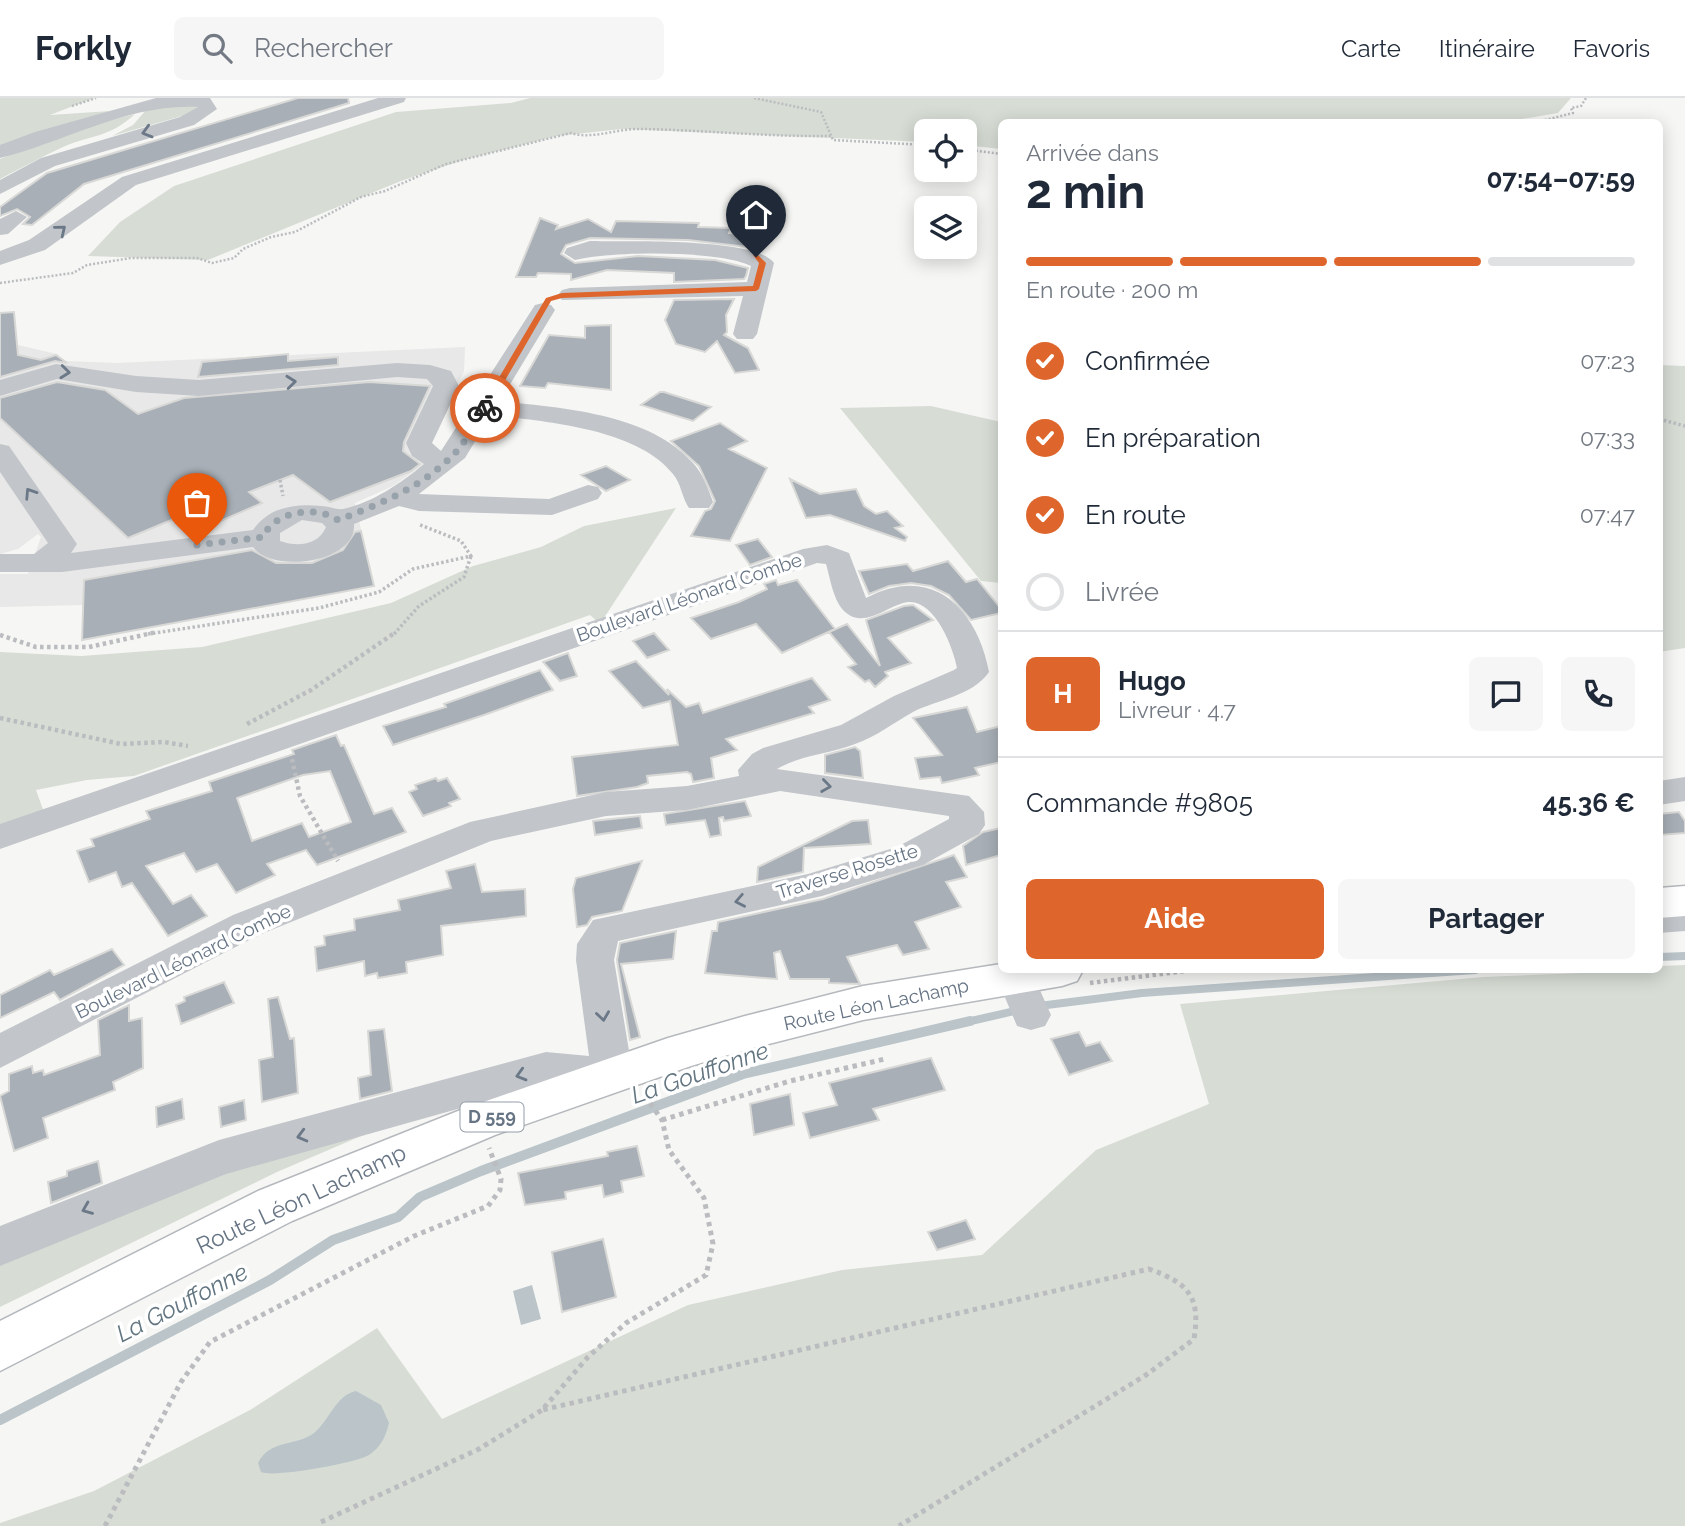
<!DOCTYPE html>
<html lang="fr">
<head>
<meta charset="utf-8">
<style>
	:root { --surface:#fff; --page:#f6f6f7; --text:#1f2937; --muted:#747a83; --line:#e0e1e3; --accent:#de662c }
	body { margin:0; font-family:Raleway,sans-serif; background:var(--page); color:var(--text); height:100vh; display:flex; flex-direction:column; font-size:26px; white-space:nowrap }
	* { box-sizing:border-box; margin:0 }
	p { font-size:23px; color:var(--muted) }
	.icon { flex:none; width:38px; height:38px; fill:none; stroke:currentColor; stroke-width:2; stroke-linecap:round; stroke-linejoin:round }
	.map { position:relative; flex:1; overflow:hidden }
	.details { position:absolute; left:998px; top:21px; width:665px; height:854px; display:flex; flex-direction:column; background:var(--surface); border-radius:10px; box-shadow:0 4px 18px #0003 }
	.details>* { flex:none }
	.tools { position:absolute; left:914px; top:21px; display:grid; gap:14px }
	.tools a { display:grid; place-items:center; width:63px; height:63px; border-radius:10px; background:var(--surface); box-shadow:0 4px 18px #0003; font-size:35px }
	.pin { position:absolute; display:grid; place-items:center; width:60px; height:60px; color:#fff; margin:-72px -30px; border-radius:50% 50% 50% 0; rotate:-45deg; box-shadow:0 0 7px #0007 }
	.pin .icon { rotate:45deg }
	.courier { position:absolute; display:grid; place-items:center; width:70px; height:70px; margin:-35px; border:5px solid #de662c; border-radius:50%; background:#fff; color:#222; box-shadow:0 2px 9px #0007 }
	.headline em { font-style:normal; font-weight:700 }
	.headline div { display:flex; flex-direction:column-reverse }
	.headline { display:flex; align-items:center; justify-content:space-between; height:119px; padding:0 28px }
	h1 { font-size:46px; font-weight:700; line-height:52px }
	.bar { display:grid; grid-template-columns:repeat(4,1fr); gap:10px 7px; align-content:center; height:84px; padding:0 28px }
	.bar i { height:9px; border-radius:5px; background:var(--line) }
	.bar .on { background:var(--accent) }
	.bar p { grid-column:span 4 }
	.line { display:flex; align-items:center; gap:18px; padding:0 28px; border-top:2px solid var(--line) }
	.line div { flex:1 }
	.round { display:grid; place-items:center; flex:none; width:74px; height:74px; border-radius:10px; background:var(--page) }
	ol { padding:0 28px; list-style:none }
	li { display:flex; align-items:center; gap:21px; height:77px }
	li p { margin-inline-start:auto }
	li .icon { padding:7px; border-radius:50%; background:var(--accent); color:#fff; stroke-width:4 }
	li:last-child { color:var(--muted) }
	li i { width:38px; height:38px; border:4px solid var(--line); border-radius:50% }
	.cta { display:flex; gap:14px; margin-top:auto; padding:14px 28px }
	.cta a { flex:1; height:80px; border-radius:10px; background:var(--accent); color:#fff; font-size:28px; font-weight:700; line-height:80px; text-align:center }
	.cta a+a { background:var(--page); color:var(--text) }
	header { display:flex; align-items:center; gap:42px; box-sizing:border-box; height:98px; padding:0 35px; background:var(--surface); border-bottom:2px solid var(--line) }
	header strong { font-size:33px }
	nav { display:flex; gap:38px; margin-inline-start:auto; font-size:24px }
	.search { width:490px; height:63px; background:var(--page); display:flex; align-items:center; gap:18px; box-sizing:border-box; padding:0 24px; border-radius:10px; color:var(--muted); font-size:26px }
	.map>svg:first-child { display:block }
</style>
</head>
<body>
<header>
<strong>Forkly</strong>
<div class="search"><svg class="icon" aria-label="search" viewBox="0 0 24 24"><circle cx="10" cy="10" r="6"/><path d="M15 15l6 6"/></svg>Rechercher</div>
<nav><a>Carte</a><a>Itinéraire</a><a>Favoris</a></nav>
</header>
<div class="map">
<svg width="1685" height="1428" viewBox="0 0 1685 1428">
	<rect width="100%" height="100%" fill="#f6f7f4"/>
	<path fill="#e7e8e7" d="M0 243 57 256 66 263 117 265 465 249 464 273 426 349 443 353 393 388 355 405 374 488 82 542V507L0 509V476H28L41 439 38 436 18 451 0 456Z"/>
	<path fill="#d7ddd5" d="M0 0H94L50 17 110 13 0 48Z
		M530 0H1571L1558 15 1504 24H1001V51L964 47V33H926V44L622 31 557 38 466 61 401 83 208 162 88 158 120 124 174 88 396 14 511 5Z
		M179 4 199 10 196 14 112 38 133 27 146 12Z
		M135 16C109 40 93 36 63 49 41 59 21 70 0 81V61L66 34Z
		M1659 267 1685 268V550L1659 554Z
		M931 308 1001 324V485L981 483 840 310Z
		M676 410 600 526 590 517 134 678 87 682 36 692 45 717 0 732V554L81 558 202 549 391 505 473 468 541 449 584 428Z
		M1685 867V1428H0V1425L94 1393 250 1312 377 1230 442 1321 688 1207 842 1172 982 1157 1096 1052 1209 1006 1180 906 1483 879 1659 872V868Z
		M408 1018 277 1074 0 1209V1166L272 1057Z"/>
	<path fill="#bac4c9" d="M532 1187 541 1221 521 1227 513 1193Z
		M356 1293 381 1307 389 1325C386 1338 381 1349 369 1357 356 1365 273 1380 261 1374L258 1365C270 1341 295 1349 314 1335 329 1323 336 1297 356 1293Z"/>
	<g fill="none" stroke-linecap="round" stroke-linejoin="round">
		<path stroke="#bac4c9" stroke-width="8" d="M1659 859 1685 858
			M1039 908 1142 895 1475 872
			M962 925 1019 912"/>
		<path stroke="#bac4c9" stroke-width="10" d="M0 1322 270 1182 333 1142 398 1119 420 1099 481 1073 743 976 970 923"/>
	</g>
	<path fill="#a8afb6" stroke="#d8d8d6" stroke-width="2" fill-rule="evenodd" d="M298 0H348L349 5 84 86 32 127 23 126 30 119 17 111 0 118V109L47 75Z
		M540 120 558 127 556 131 588 121 611 134 616 123 699 125 698 129 731 130 729 135 751 136 747 149 688 142 590 140 566 147 561 156 575 165 638 158 715 162 748 170 746 178 744 181 674 184V175L607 172 571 182V176L538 175 536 179H516Z
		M734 201 726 217 727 234 724 237 748 250 759 272 735 275 717 243 705 254 676 246 665 222 674 202Z
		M14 214 18 257 41 262 56 257 67 265 55 263 0 279V215Z
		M611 227V292L548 285 545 290 520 288 549 237 585 240V228Z
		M288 256V263L338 259V267L198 279 202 264Z
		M57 284 105 292 138 316 184 300 369 284 430 288 404 344 403 353 420 366 411 373 330 404 293 377 249 394 262 405 209 428 191 414 128 440 0 320V300Z
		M660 294H664L711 309 693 323 641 307Z
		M720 325 747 343 729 351 767 370 730 443 691 438 705 413 711 411 715 403 699 368 671 343Z
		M606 368 630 382 606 393 581 377Z
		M790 381 820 396 856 391 864 408 876 416 887 413 903 428 895 430 907 439 905 443 830 417 806 420Z
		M361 433 374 488 82 542 84 482 252 452 276 465H312L343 452 355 434Z
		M758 441 772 459 750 467 736 447Z
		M948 463 966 484 977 481 1001 511V515L971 522 949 497 931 488 911 485 889 488 869 496 859 473 907 466 913 473Z
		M776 482 778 487 797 482 835 531 782 555 756 526 711 541 691 520 739 504 767 491 764 486Z
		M913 507 933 522 888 540 911 565 885 574 888 578 875 589 869 582 865 584 848 569 856 566 829 534 847 526 880 568 866 522 904 508Z
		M654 535 669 552 647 560 633 543Z
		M568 555 577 578 560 583 543 564Z
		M636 563 669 597 667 591 686 609 699 605 703 615 812 580 830 602 809 609 814 615 726 641 737 652 711 660 714 680 693 684 691 676 687 674 647 678 648 685 637 689 577 698 572 659 678 647 670 603 643 610 609 573Z
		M540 572 553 592 484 617 393 647 383 628 446 609 444 606Z
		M967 609 977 634 1001 628V664L975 670 979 677 942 685 940 679 920 681 915 660 942 657 913 620Z
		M336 637 341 648 344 647 374 716 392 710 406 734 317 767 306 752 267 766 275 777 236 795 217 766 196 774 184 755 146 768 173 806 191 797 207 818 168 838 132 785 122 789 116 774 89 784 77 753 94 748 91 741 150 721 146 713 212 693 209 684 294 656 292 652ZM330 673 351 724 309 739 302 725 252 743 237 700 303 677Z
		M855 649 860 653 863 680 825 675V657Z
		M436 680 438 683 447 680 460 701 449 705 451 708 423 718 409 694 417 691 415 687Z
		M745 703 751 718 724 723 723 719 719 720 721 737 710 739 705 722 666 727 664 716Z
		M1679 714 1685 723V735L1659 737V716Z
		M640 718 642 730 595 737 593 723Z
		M868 722 871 746 804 750 803 774 757 784 758 769 852 723Z
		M1001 730V757L966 767 963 748 983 734Z
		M954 757 967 779 946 784 961 809 915 824 929 851 903 857 897 847 847 859 860 886 829 885V881H790L780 853 774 855 777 881 705 875 712 833H717L718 824 823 801Z
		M642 763 622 813 592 819 587 827 577 829 573 791 576 780Z
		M475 766 482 794 525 791 526 818 441 828 443 857 406 864 407 875 378 880 377 875 365 878 364 863 317 873 315 849 325 847 324 838 355 832 354 821 400 812 398 802 451 790 446 773Z
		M676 833 673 861 621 866 640 939 630 942 617 862 620 845Z
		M112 851 124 867 60 902 54 894 0 920V897L50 872 54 877Z
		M224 884 234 905 181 926 176 907 185 903 184 899Z
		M278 899 290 941 294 940 298 995 262 1004 259 962 273 959 268 901Z
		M129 907V923L142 920 143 970 113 984 115 992 43 1020 48 1040 14 1053 0 998 9 993V976L32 968 33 975 43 972 44 977 100 957 98 922Z
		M384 931 392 993 360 1001 358 980 371 977 368 933Z
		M1079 934 1086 948 1100 944 1112 963 1069 977 1051 941Z
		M931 960 945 992 873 1011 879 1022 810 1040 803 1015 837 1007 829 985Z
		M790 996 794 1027 754 1037 750 1006Z
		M182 1001 184 1021 157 1029 156 1009Z
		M244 1002 246 1022 221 1029 219 1009Z
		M637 1048 644 1078 621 1083 623 1094 604 1099 602 1087 565 1094 566 1101 525 1107 518 1075 608 1058 607 1054Z
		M98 1063 102 1085 51 1105 48 1084 67 1078V1073Z
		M966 1122 975 1141 937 1152 928 1134Z
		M603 1141 616 1199 562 1214 552 1154Z"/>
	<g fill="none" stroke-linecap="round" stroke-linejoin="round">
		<g stroke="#b5b9bd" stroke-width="3">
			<path id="major" d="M1685 788V818L1659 820V790Z
				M1001 866V872H1083L1077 883 1062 888 863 922 745 952 691 968 495 1037 292 1123 0 1273V1223L258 1093 463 1011 668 940 745 918 863 888Z"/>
		</g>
		<path stroke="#babcbf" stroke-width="2.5" stroke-dasharray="2 2" stroke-linecap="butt" d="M754 0 821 14 833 42 926 47
			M72 8 96 0
			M1537 24 1573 15 1571 10 1581 8 1586 0
			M964 51 1001 56
			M0 185 73 175 87 167 131 160H197L212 165 234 160 243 151 271 139 295 134 361 99 385 93 446 66 571 35C591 42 619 30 641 31 704 32 767 39 831 38"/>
		<path stroke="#babcbf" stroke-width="3.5" stroke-dasharray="2.5 2.5" stroke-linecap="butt" d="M1659 321 1685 328
			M280 382 283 398
			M148 536 319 510 379 494 413 471 471 458 461 443 418 426
			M394 536 419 508 464 479 471 458"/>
		<path stroke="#babcbf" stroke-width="4.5" stroke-dasharray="3.5 3.5" stroke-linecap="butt" d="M0 537 36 549H89L157 534
			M0 620 121 646 164 644 188 648
			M247 626 311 592 396 534
			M292 661 300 698 338 763
			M1090 885 1193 872"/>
		<path stroke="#babcbf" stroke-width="5" stroke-dasharray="4.5 4.5" stroke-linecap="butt" d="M645 998 662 1022 669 1052 704 1100 713 1146 706 1177 626 1225 588 1259 542 1312 1149 1171C1188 1185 1201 1198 1194 1241L1146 1277 899 1428
			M662 1022 790 983 885 961
			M321 1424 479 1351 542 1312
			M105 1428 181 1284 210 1244 414 1138 488 1108 500 1092 501 1081 489 1050"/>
		<path fill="#c2c5c9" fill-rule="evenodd" d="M156 0H210L217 11 194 27 55 68 0 96V82L41 60 180 19 198 9C129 5 65 44 0 60V47L35 34Z
			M378 0H406L404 4 136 87 45 152 0 167V153L29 142 122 79Z
			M16 113 27 119 8 136 0 137V121Z
			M590 143C624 144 756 139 774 165L757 236 753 241H737L733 236 743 198 562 202 558 197 562 192 570 190 747 184 751 168C719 152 610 153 575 162L564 155 567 150Z
			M543 205 551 207 555 212 500 303C562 310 649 315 693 365 703 376 708 390 713 404L709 410H689C682 400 681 385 673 376 636 330 546 324 491 317L465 360 419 396 549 401 588 387 598 389 602 395 598 401 552 417 419 413 399 408 354 426C357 465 272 476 253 449L62 474H0V456H34L48 445 0 374V346L9 348 77 446 71 455 253 432C269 409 295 405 321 408 328 408 337 412 343 411 372 405 401 385 424 366L412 358 406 345 433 288 427 281 397 279 199 298 136 294 57 281 0 298V282L56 266 136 278 199 282 397 265 430 267 451 273 459 288 432 345 441 353 535 207ZM302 422 322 425 326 429C318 448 297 449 280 443V435Z
			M827 447 849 455 866 500C931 465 977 509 989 574 973 598 936 602 913 614 893 625 876 639 855 646 829 656 801 657 777 671L969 698 984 714 985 727 979 736 923 767 822 798 618 843 614 862 633 977 627 989 612 993 546 986 226 1076 0 1168V1128L219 1042 546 954 589 958 576 862 577 846 593 822 808 776 897 749 949 721V718L780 693 687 712 606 718 491 743 259 837 0 970V935L233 817 470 724 606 694 687 688 739 678 738 672 752 656 763 650 841 627 894 598 954 572 957 570C953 549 933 496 903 505 885 510 862 532 843 512 833 501 830 480 826 466L817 465 0 751V726L803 451Z
			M1685 679V703L1659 707V683Z
			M1685 805V833L1659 835V807Z
			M1001 868V872H1031L1051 917 1045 928 1031 932 1017 928 996 878Z"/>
		<use href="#major" fill="#fff" fill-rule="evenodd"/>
	</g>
	<defs><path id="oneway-chevron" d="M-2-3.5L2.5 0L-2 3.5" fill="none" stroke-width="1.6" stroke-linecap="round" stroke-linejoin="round" transform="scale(1.75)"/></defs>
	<g stroke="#6b7887">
		<use href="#oneway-chevron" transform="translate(147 34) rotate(164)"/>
		<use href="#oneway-chevron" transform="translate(61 132) rotate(-39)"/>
		<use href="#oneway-chevron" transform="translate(65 274) rotate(6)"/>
		<use href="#oneway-chevron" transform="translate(291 284) rotate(-6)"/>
		<use href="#oneway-chevron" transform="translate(30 395) rotate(-123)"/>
		<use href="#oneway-chevron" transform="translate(826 688) rotate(8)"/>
		<use href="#oneway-chevron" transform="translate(740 803) rotate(169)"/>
		<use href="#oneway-chevron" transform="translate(603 918) rotate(82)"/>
		<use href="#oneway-chevron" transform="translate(521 977) rotate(164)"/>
		<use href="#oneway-chevron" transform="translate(302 1038) rotate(165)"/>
		<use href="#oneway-chevron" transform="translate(87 1111) rotate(158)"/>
	</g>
	<path fill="#de662c" d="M753 157H758L766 165 759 191 756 193 562 200 551 203 489 310 485 312 481 310 546 200 562 195 753 188 759 165Z"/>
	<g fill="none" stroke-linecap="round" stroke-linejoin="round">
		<path stroke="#98a2ab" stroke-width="7" stroke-dasharray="0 12.6" d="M197 447 263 439C274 413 316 407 338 422 380 406 423 389 455 355 467 342 475 325 485 310"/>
	</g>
	<g text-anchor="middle" stroke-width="7" stroke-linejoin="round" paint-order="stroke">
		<rect fill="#fff" stroke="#949ea9" stroke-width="2" x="460.5" y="1004.5" width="63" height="29" rx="5"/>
		<g font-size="18" font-weight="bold" fill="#667484">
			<text x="492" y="1025">D 559</text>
		</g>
		<g font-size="19" fill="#667484" stroke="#fff">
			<text transform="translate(689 499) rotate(-19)" y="7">Boulevard Léonard Combe</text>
			<text transform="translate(847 773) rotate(-17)" y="7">Traverse Rosette</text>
			<text transform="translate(183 863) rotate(-26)" y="7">Boulevard Léonard Combe</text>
			<text transform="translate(876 906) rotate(-12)" y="7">Route Léon Lachamp</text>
		</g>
		<g font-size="23" fill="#667484" stroke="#fff">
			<text transform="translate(301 1101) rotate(-25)" y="8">Route Léon Lachamp</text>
		</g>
		<g font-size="24" font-style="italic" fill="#627580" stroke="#fff">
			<text transform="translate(700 975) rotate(-19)" y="8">La Gouffonne</text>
			<text transform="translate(182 1205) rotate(-27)" y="8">La Gouffonne</text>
		</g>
	</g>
</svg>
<div class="tools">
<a><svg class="icon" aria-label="locate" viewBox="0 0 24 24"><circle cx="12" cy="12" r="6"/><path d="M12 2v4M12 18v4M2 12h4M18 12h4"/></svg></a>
<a><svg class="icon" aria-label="layers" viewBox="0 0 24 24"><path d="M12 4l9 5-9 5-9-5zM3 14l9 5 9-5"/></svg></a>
</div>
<div class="pin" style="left:197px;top:447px;background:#ea580c"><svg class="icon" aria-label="bag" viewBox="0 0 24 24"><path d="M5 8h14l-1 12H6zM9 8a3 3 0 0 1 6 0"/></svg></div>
<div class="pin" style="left:756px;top:159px;background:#1f2937"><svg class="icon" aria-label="home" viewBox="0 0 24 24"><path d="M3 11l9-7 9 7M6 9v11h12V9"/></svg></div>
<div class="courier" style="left:485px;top:310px"><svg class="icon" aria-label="bike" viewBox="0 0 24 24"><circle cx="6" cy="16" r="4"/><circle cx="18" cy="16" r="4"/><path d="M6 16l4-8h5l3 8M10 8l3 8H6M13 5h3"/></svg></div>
<section class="details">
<div class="headline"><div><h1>2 min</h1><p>Arrivée dans</p></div><em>07:54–07:59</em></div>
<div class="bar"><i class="on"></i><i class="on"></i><i class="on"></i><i></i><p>En route · 200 m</p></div>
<ol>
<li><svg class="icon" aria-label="check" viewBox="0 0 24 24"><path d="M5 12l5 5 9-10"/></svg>Confirmée<p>07:23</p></li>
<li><svg class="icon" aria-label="check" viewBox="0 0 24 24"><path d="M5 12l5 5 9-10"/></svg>En préparation<p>07:33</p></li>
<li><svg class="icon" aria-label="check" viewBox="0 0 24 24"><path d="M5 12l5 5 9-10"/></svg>En route<p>07:47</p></li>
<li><i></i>Livrée</li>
</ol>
<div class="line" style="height:126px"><b class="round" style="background:var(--accent);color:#fff">H</b><div><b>Hugo</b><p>Livreur · 4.7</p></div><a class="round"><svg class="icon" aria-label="chat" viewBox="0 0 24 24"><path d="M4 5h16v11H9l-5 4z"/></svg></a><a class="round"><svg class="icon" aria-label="phone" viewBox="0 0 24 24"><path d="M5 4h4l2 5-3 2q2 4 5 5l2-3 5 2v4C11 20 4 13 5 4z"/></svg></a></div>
<div class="line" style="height:91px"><div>Commande #9805</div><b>45.36 €</b></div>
<div class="cta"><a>Aide</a><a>Partager</a></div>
</section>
</div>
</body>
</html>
